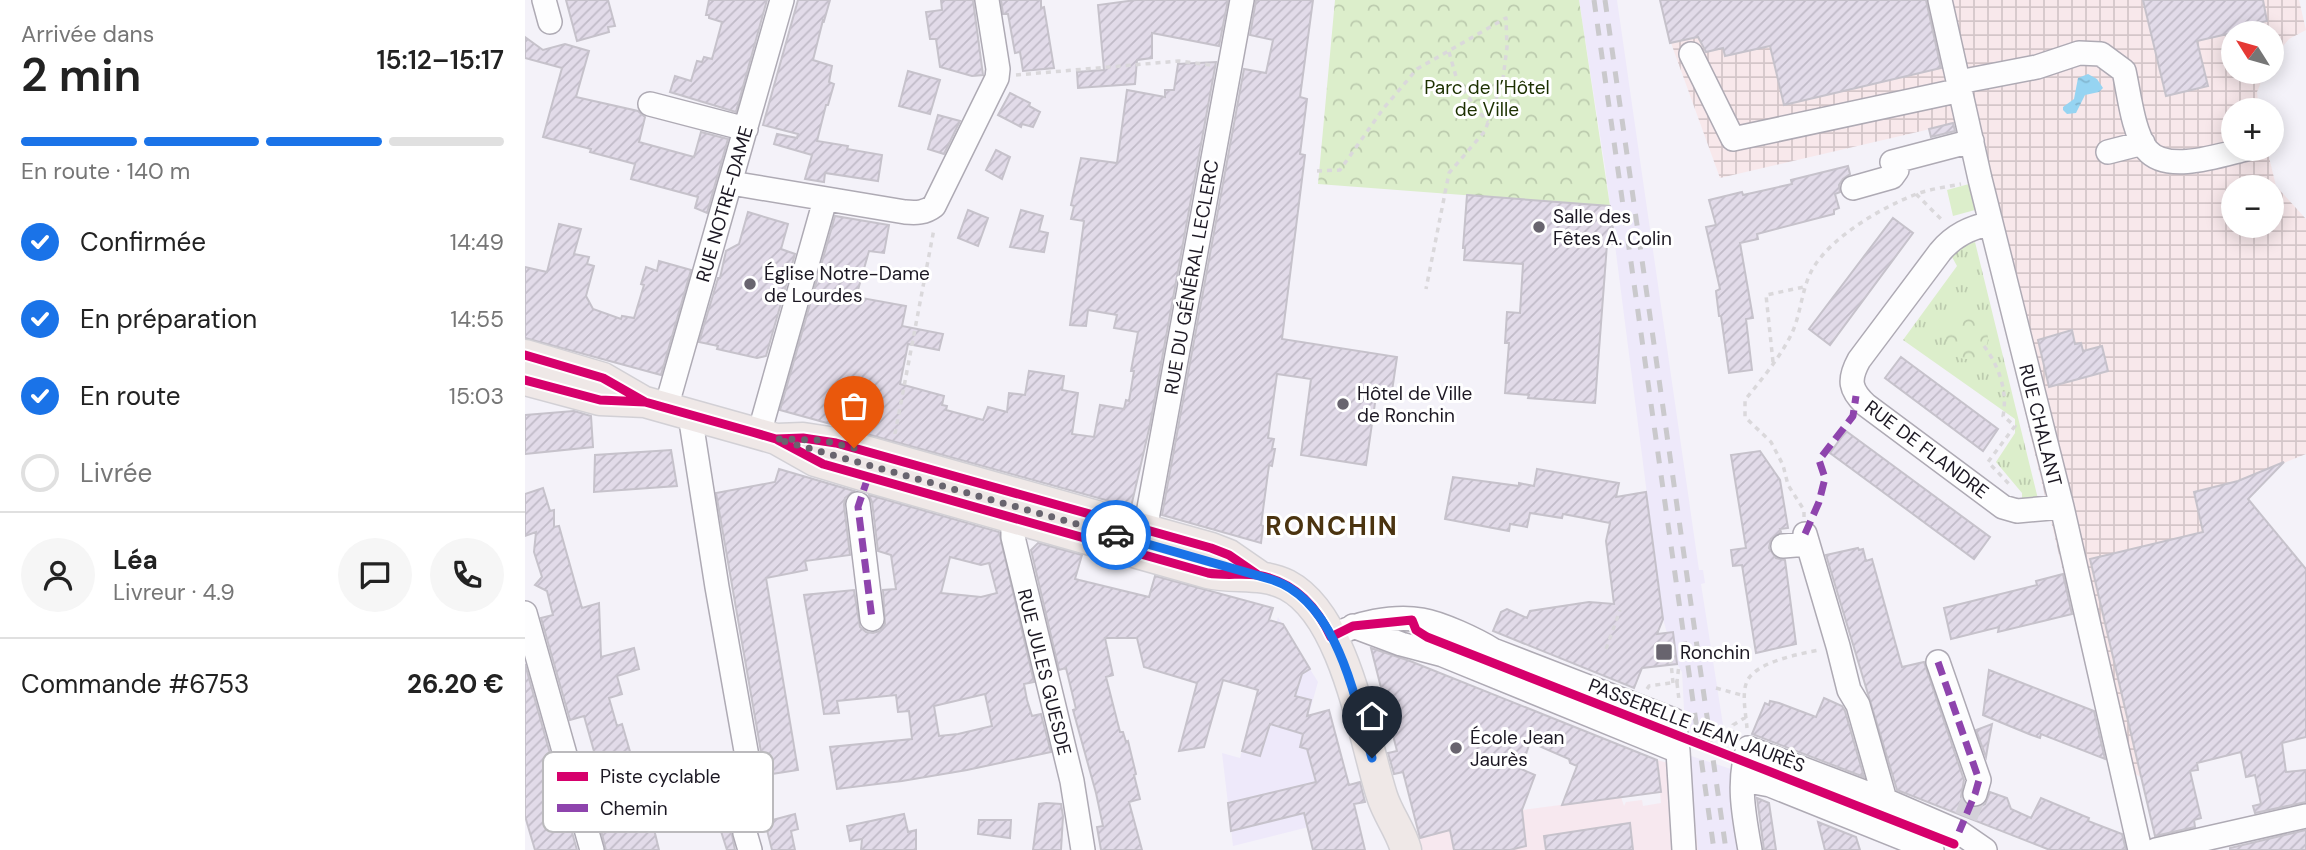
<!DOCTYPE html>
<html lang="fr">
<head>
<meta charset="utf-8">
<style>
	:root { --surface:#fff; --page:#f6f6f6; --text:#222; --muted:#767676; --line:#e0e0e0; --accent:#1a73e8 }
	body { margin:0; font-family:"DM Sans",sans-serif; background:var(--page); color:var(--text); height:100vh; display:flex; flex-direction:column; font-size:26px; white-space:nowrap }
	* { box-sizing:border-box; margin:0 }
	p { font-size:23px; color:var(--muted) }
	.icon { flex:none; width:38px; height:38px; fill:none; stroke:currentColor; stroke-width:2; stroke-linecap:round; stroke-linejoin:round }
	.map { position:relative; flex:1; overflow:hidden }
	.panel { display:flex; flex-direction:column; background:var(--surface); width:525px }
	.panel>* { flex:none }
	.needle { width:46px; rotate:307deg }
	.tools { position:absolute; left:1696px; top:21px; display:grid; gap:14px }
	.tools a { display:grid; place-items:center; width:63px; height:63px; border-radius:50%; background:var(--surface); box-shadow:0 4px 18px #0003; font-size:35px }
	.pin { position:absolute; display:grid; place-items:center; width:60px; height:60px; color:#fff; margin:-72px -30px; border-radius:50% 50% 50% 0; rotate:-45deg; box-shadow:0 0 7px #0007 }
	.pin .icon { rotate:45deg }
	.courier { position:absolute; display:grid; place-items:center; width:70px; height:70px; margin:-35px; border:5px solid #1a73e8; border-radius:50%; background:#fff; color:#222; box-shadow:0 2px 9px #0007 }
	.summary em { font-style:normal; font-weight:600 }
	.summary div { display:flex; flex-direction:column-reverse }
	.summary { display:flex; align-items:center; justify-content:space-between; height:119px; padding:0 21px }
	h1 { font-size:46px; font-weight:600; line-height:52px }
	.bar { display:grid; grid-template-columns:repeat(4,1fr); gap:10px 7px; align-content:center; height:84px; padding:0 21px }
	.bar i { height:9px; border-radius:5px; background:var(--line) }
	.bar .active { background:var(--accent) }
	.bar p { grid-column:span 4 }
	.line { display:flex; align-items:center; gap:18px; padding:0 21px; border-top:2px solid var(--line) }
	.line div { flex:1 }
	.round { display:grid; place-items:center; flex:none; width:74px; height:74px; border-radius:37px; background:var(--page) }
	ol { padding:0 21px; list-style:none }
	li { display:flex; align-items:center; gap:21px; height:77px }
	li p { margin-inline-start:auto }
	li .icon { padding:7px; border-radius:50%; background:var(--accent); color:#fff; stroke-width:4 }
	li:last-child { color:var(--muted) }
	li i { width:38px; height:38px; border:4px solid var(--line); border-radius:50% }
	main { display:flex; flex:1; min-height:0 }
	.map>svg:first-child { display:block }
</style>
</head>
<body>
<main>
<section class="panel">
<div class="summary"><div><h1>2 min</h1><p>Arrivée dans</p></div><em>15:12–15:17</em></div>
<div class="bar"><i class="active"></i><i class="active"></i><i class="active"></i><i></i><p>En route · 140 m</p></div>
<ol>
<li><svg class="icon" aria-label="check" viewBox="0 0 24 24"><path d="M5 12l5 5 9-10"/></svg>Confirmée<p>14:49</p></li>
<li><svg class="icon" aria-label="check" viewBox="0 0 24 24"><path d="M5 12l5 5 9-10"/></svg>En préparation<p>14:55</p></li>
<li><svg class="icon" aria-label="check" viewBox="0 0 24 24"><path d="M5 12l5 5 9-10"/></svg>En route<p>15:03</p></li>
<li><i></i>Livrée</li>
</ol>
<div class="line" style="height:126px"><a class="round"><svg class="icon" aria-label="person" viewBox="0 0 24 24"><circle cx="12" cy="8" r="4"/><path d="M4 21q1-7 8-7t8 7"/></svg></a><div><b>Léa</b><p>Livreur · 4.9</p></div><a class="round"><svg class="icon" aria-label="chat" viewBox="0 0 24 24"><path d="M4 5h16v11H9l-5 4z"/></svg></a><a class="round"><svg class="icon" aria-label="phone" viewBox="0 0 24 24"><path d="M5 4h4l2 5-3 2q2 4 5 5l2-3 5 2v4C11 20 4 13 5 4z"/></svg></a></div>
<div class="line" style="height:91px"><div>Commande #6753</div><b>26.20 €</b></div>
</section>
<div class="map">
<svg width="1781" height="850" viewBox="0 0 1781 850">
	<defs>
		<pattern id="industrial-grid" width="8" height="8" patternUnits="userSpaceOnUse" patternTransform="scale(1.75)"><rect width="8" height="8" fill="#f8e8eb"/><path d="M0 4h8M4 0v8" fill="none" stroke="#d4c6c9"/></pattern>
		<pattern id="grass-tufts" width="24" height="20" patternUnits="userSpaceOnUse" patternTransform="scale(1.75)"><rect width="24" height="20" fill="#dceecb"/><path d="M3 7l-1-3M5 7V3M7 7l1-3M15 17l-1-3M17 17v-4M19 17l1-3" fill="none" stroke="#bccbae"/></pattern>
		<pattern id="park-crowns" width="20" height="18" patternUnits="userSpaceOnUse" patternTransform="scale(1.75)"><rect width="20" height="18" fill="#dceecb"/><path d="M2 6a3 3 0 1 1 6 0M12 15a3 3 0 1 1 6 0" fill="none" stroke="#bccbae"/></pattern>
		<pattern id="water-ripples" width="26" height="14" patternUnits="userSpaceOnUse" patternTransform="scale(1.75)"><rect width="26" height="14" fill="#96d4f2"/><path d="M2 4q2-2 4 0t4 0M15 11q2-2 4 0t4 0" fill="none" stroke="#81b5cf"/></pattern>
		<pattern id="building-hatch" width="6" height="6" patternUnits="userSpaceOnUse" patternTransform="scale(1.75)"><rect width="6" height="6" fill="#e2dbe9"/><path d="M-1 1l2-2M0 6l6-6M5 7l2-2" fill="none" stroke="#c1bbc8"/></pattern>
	</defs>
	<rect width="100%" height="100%" fill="#f4f2f9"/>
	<path fill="#f7e8ef" d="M1132 760 1165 769 1173 850H897L887 810 945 796 984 764 1010 775 997 810 1096 797 1099 806 1101 802 1117 800 1118 806 1136 803Z"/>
	<path fill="url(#industrial-grid)" fill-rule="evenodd" d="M1135 0H1774L1781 30 1764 39 1747 59 1746 33H1708V72H1740L1732 92 1734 110H1708V149H1742L1751 186 1781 219V454L1711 482 1730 509 1781 568V737L1616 777 1583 760 1431 123 1195 178 1146 43ZM1708 187H1746V226H1708Z"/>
	<path fill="#eee9fa" d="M1054 0H1092L1174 570H1178L1180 583 1176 584 1201 744 1160 727 1157 672 1152 664 1148 633H1142L1138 619 1080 167Z
		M753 617 793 682 778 735 809 728 831 815 708 846 697 753 715 758Z
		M1163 755 1206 769 1218 850H1173Z"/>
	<path fill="url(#grass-tufts)" d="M1450 242 1513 499 1497 500V493L1471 462 1490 433V419L1378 340 1432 266 1427 257 1436 247Z"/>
	<path fill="url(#park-crowns)" d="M810 0H1054L1085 206 793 184Z
		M1421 338a21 21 0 1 1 42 0a21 21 0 1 1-42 0Z"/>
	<path fill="#dceecb" d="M1444 184 1450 210 1428 216 1422 190Z"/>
	<path fill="url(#water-ripples)" d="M1563 74 1572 79 1578 88 1574 92 1560 95 1551 113 1542 114 1538 110V107L1549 99 1553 78Z"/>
	<path fill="url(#building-hatch)" stroke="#c6c2cb" stroke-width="2" fill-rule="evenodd" d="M41 0H83L90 26 83 27 84 32 52 41Z
		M184 0H242L211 112 145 92 150 76 166 81 172 61 177 62 179 57 187 59 197 22 184 18V15H181Z
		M273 0H305L299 21 298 20 288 60 307 66 304 82 309 84 303 105H301L292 141 323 146 322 149 357 155 353 181 300 173 299 182 280 179 287 155 249 144 252 134 272 138 273 134 238 125Z
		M416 0H448L458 75 447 76 415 67 411 39H405L401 12 417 10Z
		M476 0H516V8L519 7 529 68 498 71 495 52 490 53 483 14H478Z
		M611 0H703L694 46 627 33V58L612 60 610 84 553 88 552 72 579 70 573 5Z
		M731 0H788L775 97 782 99 775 154 780 155 757 339 872 357 867 391 852 389 841 465 776 455 786 379 752 374 743 438 749 439 747 449H750L747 466 744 465 736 525 738 526 736 543 637 515 719 69 741 73 748 40 725 35Z
		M1135 0H1401L1416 68 1259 105 1245 46 1200 56 1198 48 1181 52 1173 37 1145 43Z
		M1618 0H1738L1742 21 1723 25 1724 29 1672 41 1683 86 1641 96Z
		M0 37 18 50 40 44 64 51 51 97 113 111 120 117 114 142 169 157 176 132 203 139 182 213 170 208 173 197 106 179 110 164 65 152 66 149 18 137 37 68 0 58Z
		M691 62 625 425 606 507 255 410 310 216 364 225 359 253 344 251 331 297 381 306 377 326 418 334 414 350 383 344 375 384 419 396 417 405 422 406 421 410 458 420 463 407 482 412 484 393 500 395 504 371 539 376 537 390 553 393 547 434 569 437 575 405 599 409 601 400 604 401 609 371H606L613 332 589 328 592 315 563 310 561 326 545 325 559 221 546 219 549 206 546 205 556 158 592 163 602 90 640 97V90H649L653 64Z
		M383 71 415 80 405 114 374 106Z
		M485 93 505 103 504 106 515 112 508 127 497 124 496 127 473 115Z
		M413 115 435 121 419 154 403 149Z
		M1428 123 1430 131 1406 137 1404 129Z
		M471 150 485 157 477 179 461 170Z
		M1323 166 1325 174 1318 179 1314 185 1315 192 1310 194 1314 208 1309 210V214L1232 234 1233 239 1215 243 1228 318 1221 319 1227 370 1204 373 1196 316H1194L1191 291 1195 289 1181 227 1191 225 1184 200 1217 192 1218 195 1267 184 1266 180Z
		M942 195 1085 206 1090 244H1082L1070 403 1003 398 1004 395 980 393 984 343H980L982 312 995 313 998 264 939 260 940 248H938Z
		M443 210 463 218 453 246 433 238Z
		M496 210 518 216 514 231 523 233 519 252 485 247Z
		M223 212 263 224 256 249 270 254 241 356 232 358 192 349 193 346 174 342 193 278H195L201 251 214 244Z
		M1368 218 1388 233 1305 345 1284 329Z
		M34 224 56 229 49 254 64 257 62 264 69 266 61 296 68 309 96 319 97 316 109 318 119 285 116 284 121 267 132 271 134 261 166 270 136 375 0 338V267L22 272Z
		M1547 330 1550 344 1556 343 1558 351 1577 346 1583 371 1524 387 1513 340Z
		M1376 357 1473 429 1458 451 1360 378Z
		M49 411 66 416 68 447 0 454V415Z
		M1321 431 1465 537 1449 559 1305 453Z
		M146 450 152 486 69 492 70 455Z
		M1235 451 1255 480 1263 528 1255 529 1256 532 1246 539 1244 548 1251 558 1260 560 1271 644 1231 653 1217 565 1208 566 1206 550 1221 548 1206 455Z
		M1759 462 1723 499 1781 569V737L1757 743 1761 772 1781 770V802L1730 813 1728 806 1736 804 1730 775 1721 777 1716 752 1672 763 1673 770 1665 771 1676 818 1669 820 1670 827 1630 836 1565 559 1678 532 1669 492 1713 481Z
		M254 469 329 491 320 498 319 505 325 555 280 561 282 570 241 578 273 770 240 775 191 493 250 482Z
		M1012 469 1094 483 1091 497 1121 492 1138 619 1132 634 1148 632 1152 664 1117 668 1109 688 968 631 976 612 982 609 1002 618 1005 611 1064 602 1089 604 1081 541 1085 523 1038 514 1037 518 1005 513 1002 527 985 524 984 531 920 519 928 477 994 486V483L1009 486Z
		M18 488 25 511 29 510V527L34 526 57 608 74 603 76 657 109 648 114 669 92 676 97 694 84 698 92 726 97 724 106 755 114 753 119 772 111 774 120 805 123 804 134 850H81L65 787 78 783 59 716 45 720 16 618 28 615 22 591 10 585 17 577 9 552 11 532 0 536V494Z
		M344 495 474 532 509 682 499 684 502 700 507 716 516 714 526 752 442 770 377 781 312 789 305 747 387 739 384 711 373 712 371 695 312 701 314 713 299 714 295 687 279 595 329 590 335 627 341 632 348 633 355 631 360 624 358 590 371 589 366 555 353 551 347 502ZM425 557 456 565 464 563 472 593 456 597 416 593ZM460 694 467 726 433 734 414 736 409 706Z
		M513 543 557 555 550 579 624 597 630 576 748 608 744 620 758 624 785 669 777 674 770 696 786 700 782 716 804 710 824 785 835 782 840 802 829 804 840 850H788L779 813 706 831 703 803 791 782 782 749 775 747 778 734 745 724 735 756 717 751 733 690 698 680 679 747 654 751 672 683 619 667 612 638H580L588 675 581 677 595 732H598L601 742 603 741 611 774 609 775 615 799 604 802 617 850H576L572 827 578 826 571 793 548 710 551 709 541 668 534 670 506 550Z
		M1333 548 1334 550 1338 549 1341 561 1347 559 1377 667 1399 662 1439 780 1436 797 1440 803 1446 807H1454L1460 804 1465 792 1482 798 1486 809 1506 818 1516 798 1564 818 1563 821 1597 834 1601 850H1525L1372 790 1301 555Z
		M1538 574 1547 614 1473 632 1474 627 1426 639 1419 608 1512 585 1511 581Z
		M846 648 885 661 1132 760 1136 792 1037 805 1052 766 1045 763 1044 759 1005 742 996 769 1010 775 997 810 1001 846 985 850H929L925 830 895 838 878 772 869 774 863 753 872 751Z
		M0 664 52 850H10L0 816Z
		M1464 670 1569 711 1580 759 1516 734 1515 738 1504 734 1458 715Z
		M1299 698 1317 706 1320 711 1339 777 1227 734 1240 703 1244 705 1245 701 1254 703 1291 717Z
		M1467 724 1463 745 1461 757 1451 730Z
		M1232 798 1244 803 1251 850H1239Z
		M521 803 536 804 538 816 536 850H508L514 804Z
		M270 814 273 829 266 831 270 850H247L240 822Z
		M379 814 383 832 391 830V850H336L337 839 325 841 322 826Z
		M211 820 206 830 210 850H202L194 825Z
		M454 820H486L485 838 453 834Z
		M1293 822 1331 837 1335 850H1300Z
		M1105 823 1108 850H1021L1019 836Z
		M1781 830V850H1705V848Z"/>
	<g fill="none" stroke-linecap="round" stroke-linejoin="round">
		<path stroke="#d4d1d9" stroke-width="23" stroke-dasharray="23 11" stroke-linecap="butt" d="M1441 817 1450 794"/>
		<g stroke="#aeaab4" stroke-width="26">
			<path id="minor" d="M19 0 25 22
				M1415 0 1455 179 1537 507 1615 850
				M1166 54 1208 139 1436 90
				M1434 82 1512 67 1554 53 1576 54 1599 71C1604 93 1608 133 1622 150 1642 174 1696 155 1721 149
				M125 104 221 129
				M1583 152 1618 143
				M1367 162 1447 141
				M206 183 380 212C391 213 400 213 409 206L472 78 473 69 462 0
				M1328 188 1367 177 1372 170V161
				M1466 223C1445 228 1429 235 1415 252L1334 360C1323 380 1325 390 1341 405L1478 507 1492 511 1537 507
				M141 408 257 0
				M165 415 192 587 229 796
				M234 434 300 200
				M333 504 347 619
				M493 505 488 525V537L547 781 558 850
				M1280 534 1313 646 1324 690 1333 705 1360 800
				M615 543 622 519 717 0
				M1258 546 1283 544
				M0 613 67 850
				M806 637C831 623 868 615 897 620 916 623 952 640 968 650L1149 720 1153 751 918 655 876 644 828 626
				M1413 662 1454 780 1450 794
				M1153 751 1159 850
				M1218 780 1245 785 1407 850
				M220 833 225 850
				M1225 850C1219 816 1212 782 1223 748L1360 800 1434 832 1460 850
				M1631 850 1781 816"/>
		</g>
		<g stroke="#d2d0d5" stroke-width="33">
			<path id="major" d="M0 355 78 378 116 400
				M0 380 75 400 120 402 227 432 251 439 290 461 343 477 683 573C710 579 736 572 762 585 821 616 838 737 857 796 863 815 876 831 881 850
				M252 439 278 438 311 443 686 548 704 555 733 575"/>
		</g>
		<path stroke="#dad8db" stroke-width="3.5" stroke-dasharray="5 5" stroke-linecap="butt" d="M924 52 932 80 953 111 963 122
			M491 75 654 61 686 65
			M792 171 815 170 858 109 892 69 981 18 982 47 978 79 960 131 924 173 901 289
			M1391 194 1419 222
			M1459 346C1474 366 1483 392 1478 416L1490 426 1463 462 1484 484
			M1248 362 1241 295 1279 287
			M370 434 409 229
			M1279 517V510L1263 485 1258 465 1246 442 1220 417V400C1236 380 1254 359 1266 335 1277 313 1276 286 1290 265 1310 235 1356 208 1389 195 1404 189 1421 187 1436 184
			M1081 649 1095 610
			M1148 683 1145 652 1150 651
			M1152 683 1154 700
			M1191 688 1220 696
			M1122 689 1124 686 1152 682 1154 664
			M1222 728C1221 715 1217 697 1221 684 1227 662 1275 654 1294 650
			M1207 735 1208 725 1221 717"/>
		<use href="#minor" stroke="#fdfdfe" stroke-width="23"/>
		<use href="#major" stroke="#efe8e7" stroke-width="30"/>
		<path stroke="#cac9cc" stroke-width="5" stroke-dasharray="12 12" stroke-linecap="butt" d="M1069 0 1189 850
			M1080 0 1201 850"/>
		<path stroke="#8e44ad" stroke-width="7" stroke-dasharray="14 7" stroke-linecap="butt" d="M343 477 333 507 347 619
			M1280 534 1294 502 1300 478 1294 460 1328 416 1331 396
			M1413 662 1454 780 1450 794 1434 832"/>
		<g stroke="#fff" stroke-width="13">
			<path id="cycleway" d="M0 355 78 378 120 402
				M0 380 75 400 120 402 227 432 251 439 298 464 683 573C699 576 716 573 732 575 768 581 791 605 806 637L828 626 887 620 891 630 902 637 1429 844
				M251 439 278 438 311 443 686 548 704 555 733 575"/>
		</g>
		<use href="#cycleway" stroke="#d6006c" stroke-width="9"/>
	</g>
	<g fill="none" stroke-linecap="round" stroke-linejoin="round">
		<path stroke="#68646e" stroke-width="7" stroke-dasharray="0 12.6" d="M329 448 296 440 251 439 591 535"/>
		<path stroke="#1a73e8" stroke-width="9" d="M591 535 748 580C813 602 830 700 847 758"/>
	</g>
	<g fill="#68646e" stroke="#fff" stroke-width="2.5">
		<circle cx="1014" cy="227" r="7"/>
		<circle cx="225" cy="284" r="7"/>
		<circle cx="818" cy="404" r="7"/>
		<rect x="1130" y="643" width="18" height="18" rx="3.5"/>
		<circle cx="931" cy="748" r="7"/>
	</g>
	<g text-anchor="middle" stroke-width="6" stroke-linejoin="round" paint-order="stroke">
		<g font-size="19" fill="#1c3000" stroke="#fff">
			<text x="962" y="94">Parc de l’Hôtel<tspan x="962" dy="22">de Ville</tspan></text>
		</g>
		<g font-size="19" fill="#1c1823" stroke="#fff">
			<text transform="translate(199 204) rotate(-74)" y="7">RUE NOTRE-DAME</text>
			<text transform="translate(666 277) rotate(-80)" y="7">RUE DU GÉNÉRAL LECLERC</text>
			<text transform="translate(1516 425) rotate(76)" y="7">RUE CHALANT</text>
			<text transform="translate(1402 449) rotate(37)" y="7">RUE DE FLANDRE</text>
			<text transform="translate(520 672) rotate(76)" y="7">RUE JULES GUESDE</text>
			<text transform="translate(1172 725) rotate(21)" y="7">PASSERELLE JEAN JAURÈS</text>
		</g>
		<g font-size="19" fill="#1c1823" stroke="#fff" text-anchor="start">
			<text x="1028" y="223">Salle des<tspan x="1028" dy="22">Fêtes A. Colin</tspan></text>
			<text x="239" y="280">Église Notre-Dame<tspan x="239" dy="22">de Lourdes</tspan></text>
			<text x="832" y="400">Hôtel de Ville<tspan x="832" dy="22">de Ronchin</tspan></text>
			<text x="1155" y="659">Ronchin</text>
			<text x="945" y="744">École Jean<tspan x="945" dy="22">Jaurès</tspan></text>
		</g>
		<g font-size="26" font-weight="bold" letter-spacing="2" fill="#4b3410" stroke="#fff">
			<text x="807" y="535">RONCHIN</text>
		</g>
	</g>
	<rect x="18" y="752" width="230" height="80" rx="10" fill="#fff" stroke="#bbbabd" stroke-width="2"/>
	<rect x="32" y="772" width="31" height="9" fill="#d6006c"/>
	<rect x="32" y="804" width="31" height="8" fill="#8e44ad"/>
	<g font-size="19" fill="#1c1823">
		<text x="75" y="783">Piste cyclable</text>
		<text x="75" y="815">Chemin</text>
	</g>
</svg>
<div class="tools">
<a><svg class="needle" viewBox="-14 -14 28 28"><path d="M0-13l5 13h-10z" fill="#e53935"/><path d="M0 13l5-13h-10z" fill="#767676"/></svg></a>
<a>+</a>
<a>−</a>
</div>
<div class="pin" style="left:329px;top:448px;background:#ea580c"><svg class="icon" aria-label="bag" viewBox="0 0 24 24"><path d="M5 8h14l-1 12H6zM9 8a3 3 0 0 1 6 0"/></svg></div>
<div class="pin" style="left:847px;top:758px;background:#1f2937"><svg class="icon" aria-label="home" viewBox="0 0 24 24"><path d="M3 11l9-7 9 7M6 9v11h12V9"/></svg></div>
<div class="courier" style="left:591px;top:535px"><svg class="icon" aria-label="car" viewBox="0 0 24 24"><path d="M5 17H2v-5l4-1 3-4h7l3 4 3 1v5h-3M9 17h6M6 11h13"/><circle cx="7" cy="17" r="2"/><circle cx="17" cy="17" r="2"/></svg></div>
</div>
</main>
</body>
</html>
